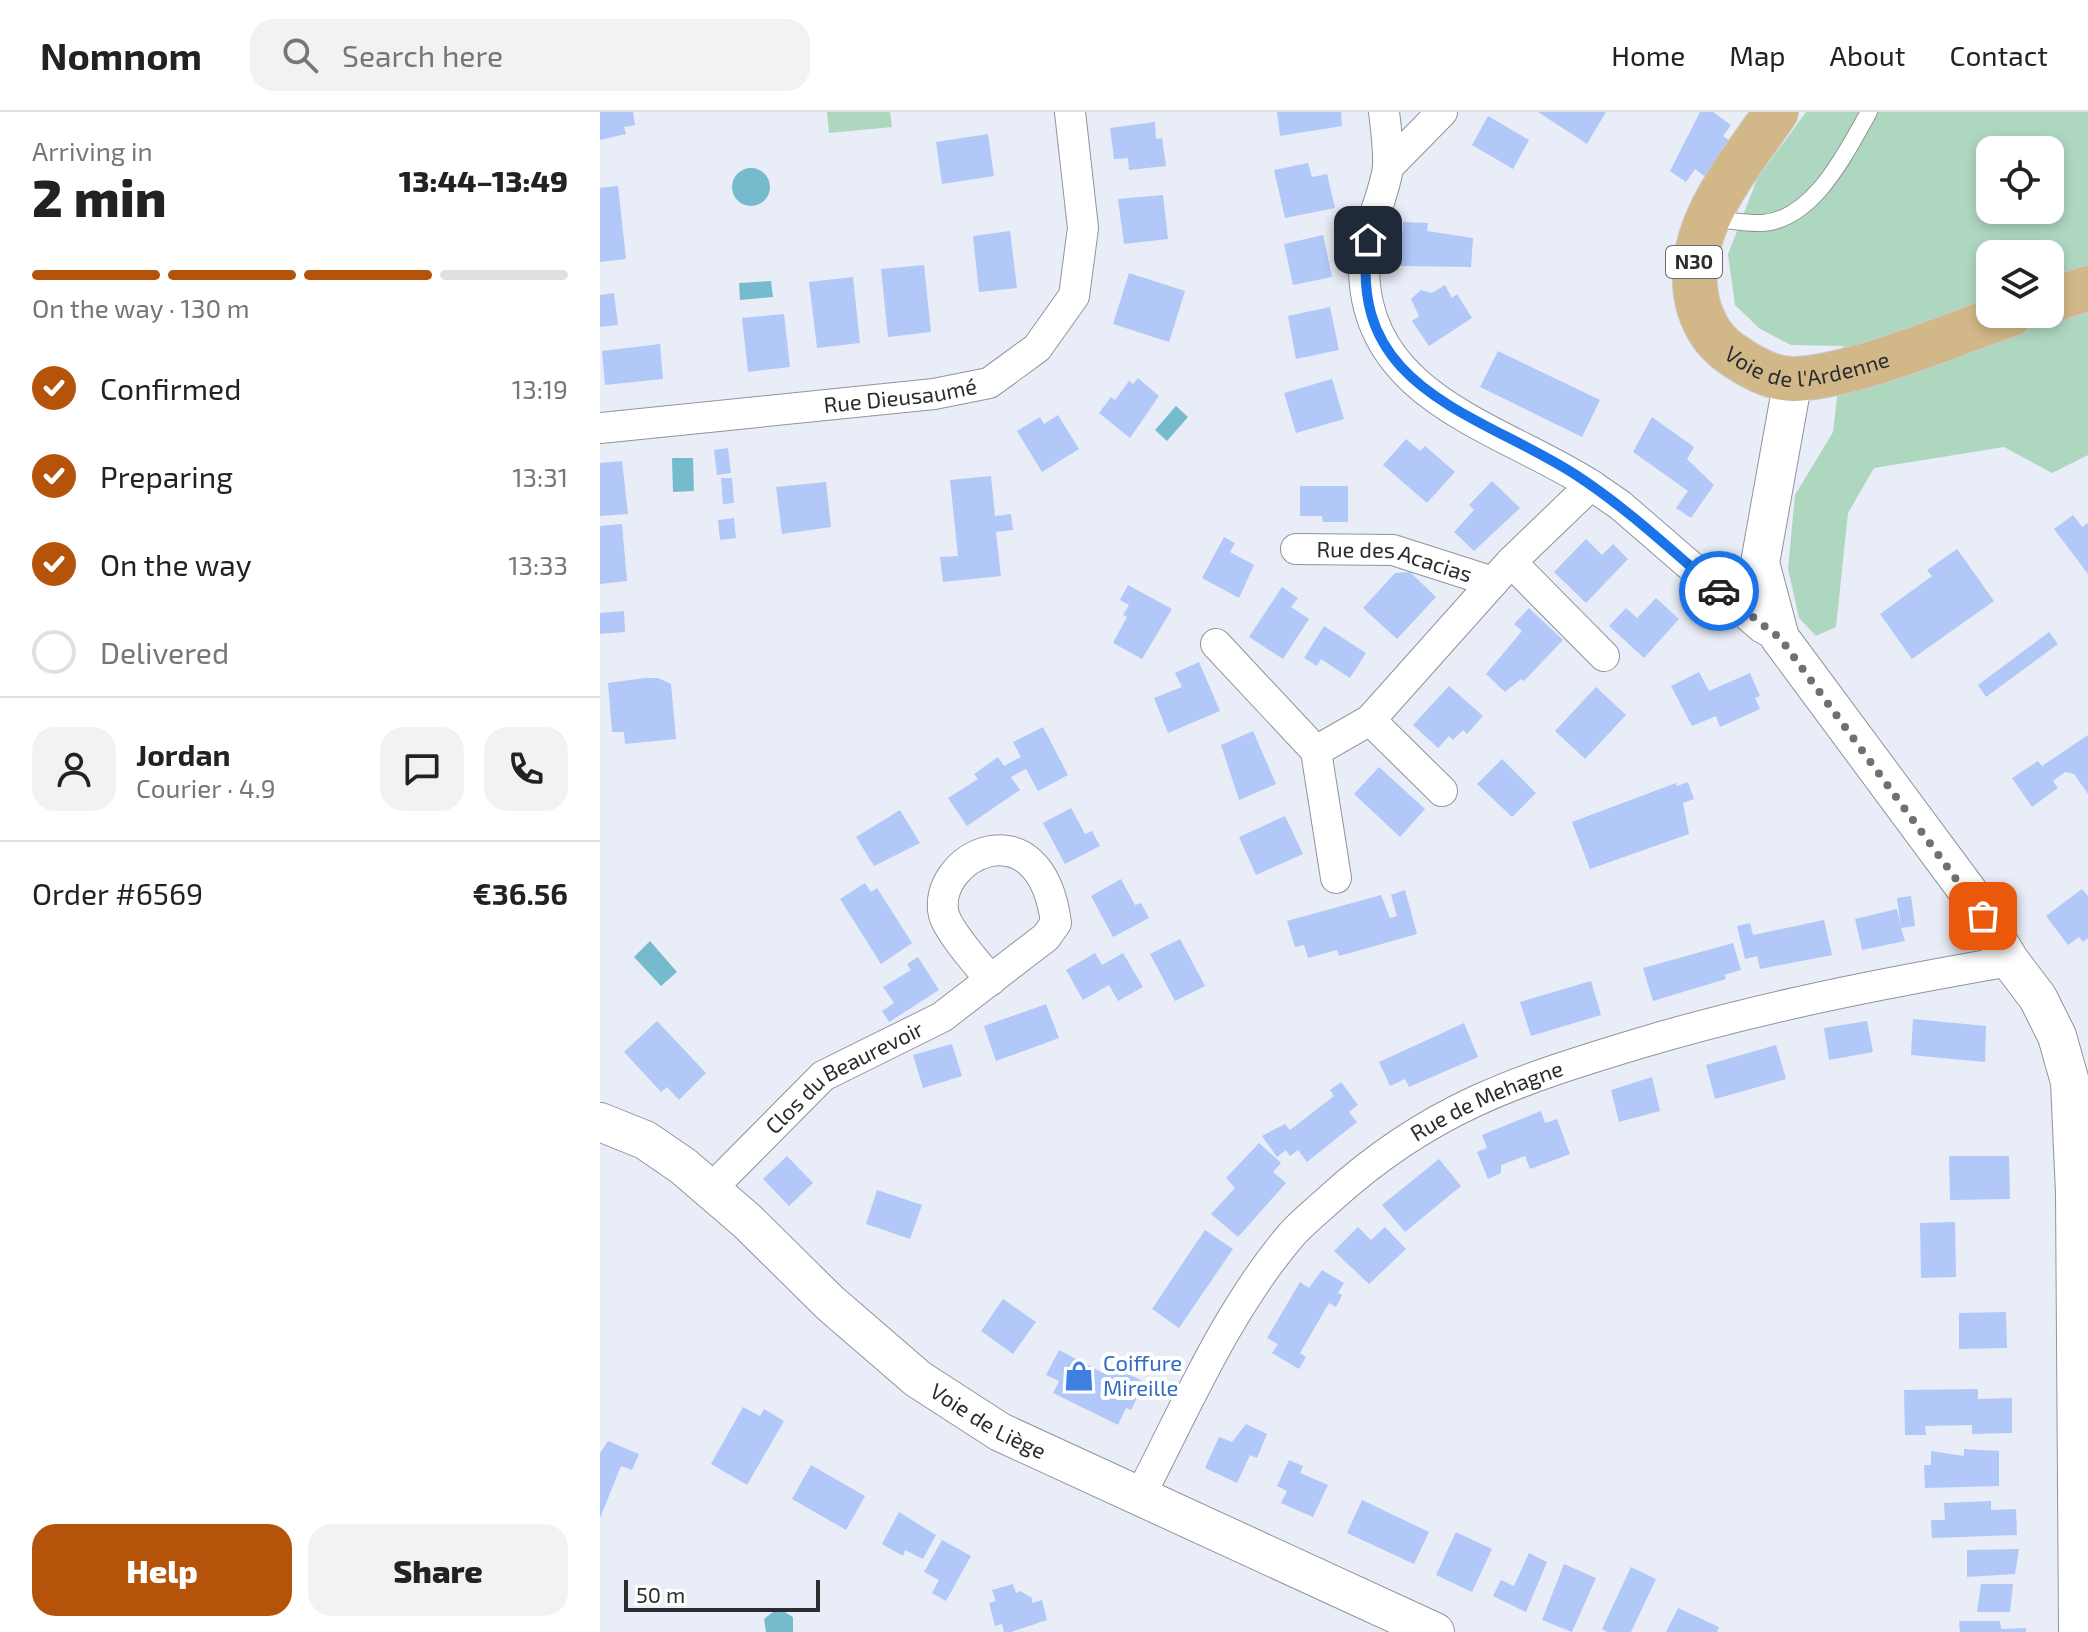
<!DOCTYPE html>
<html lang="en">
<head>
<meta charset="utf-8">
<style>
	:root { --surface:#fff; --page:#f2f2f2; --text:#222; --muted:#767676; --line:#e0e0e0; --accent:#b45309 }
	body { margin:0; font-family:"Exo 2",sans-serif; background:var(--page); color:var(--text); height:100vh; display:flex; flex-direction:column; font-size:30px; white-space:nowrap }
	* { box-sizing:border-box; margin:0 }
	p { font-size:26px; color:var(--muted) }
	.icon { flex:none; width:44px; height:44px; fill:none; stroke:currentColor; stroke-width:2; stroke-linecap:round; stroke-linejoin:round }
	.map { position:relative; flex:1; overflow:hidden }
	.details { display:flex; flex-direction:column; background:var(--surface); width:600px }
	.details>* { flex:none }
	.buttons { position:absolute; left:1376px; top:24px; display:grid; gap:16px }
	.buttons a { display:grid; place-items:center; width:88px; height:88px; border-radius:16px; background:var(--surface); box-shadow:0 4px 12px #0003; font-size:40px }
	.scale { position:absolute; left:24px; bottom:20px; width:196px; box-sizing:border-box; padding-left:8px; border:4px solid #2a2c2f; border-top:0; font-size:22px; line-height:28px; white-space:nowrap; color:#2a2c2f; -webkit-text-stroke:6px #fff; paint-order:stroke }
	.pin { position:absolute; display:grid; place-items:center; width:68px; height:68px; color:#fff; margin:-34px; border-radius:16px; box-shadow:0 4px 12px #0006 }
	.courier { position:absolute; display:grid; place-items:center; width:80px; height:80px; margin:-40px; border:6px solid #1a73e8; border-radius:50%; background:#fff; color:#222; box-shadow:0 2px 10px #0007 }
	.summary em { font-style:normal; font-weight:800 }
	.summary div { display:flex; flex-direction:column-reverse }
	.summary { display:flex; align-items:center; justify-content:space-between; height:136px; padding:0 32px }
	h1 { font-size:52px; font-weight:800; line-height:60px }
	.bar { display:grid; grid-template-columns:repeat(4,1fr); gap:12px 8px; align-content:center; height:96px; padding:0 32px }
	.bar i { height:10px; border-radius:6px; background:var(--line) }
	.bar .on { background:var(--accent) }
	.bar p { grid-column:span 4 }
	.line { display:flex; align-items:center; gap:20px; padding:0 32px; border-top:2px solid var(--line) }
	.line div { flex:1 }
	.round { display:grid; place-items:center; flex:none; width:84px; height:84px; border-radius:24px; background:var(--page) }
	ol { padding:0 32px; list-style:none }
	li { display:flex; align-items:center; gap:24px; height:88px }
	li p { margin-inline-start:auto }
	li .icon { padding:8px; border-radius:50%; background:var(--accent); color:#fff; stroke-width:4 }
	li:last-child { color:var(--muted) }
	li i { width:44px; height:44px; border:4px solid var(--line); border-radius:50% }
	.primary-button { display:flex; gap:16px; margin-top:auto; padding:16px 32px }
	.primary-button a { flex:1; height:92px; border-radius:24px; background:var(--accent); color:#fff; font-size:32px; font-weight:800; line-height:92px; text-align:center }
	.primary-button a+a { background:var(--page); color:var(--text) }
	header { display:flex; align-items:center; gap:48px; box-sizing:border-box; height:112px; padding:0 40px; background:var(--surface); border-bottom:2px solid var(--line) }
	header strong { font-size:38px }
	nav { display:flex; gap:44px; margin-inline-start:auto; font-size:28px }
	.search { width:560px; height:72px; background:var(--page); display:flex; align-items:center; gap:20px; box-sizing:border-box; padding:0 28px; border-radius:24px; color:var(--muted); font-size:30px }
	main { display:flex; flex:1; min-height:0 }
	.map>svg:first-child { display:block }
</style>
</head>
<body>
<header>
<strong>Nomnom</strong>
<div class="search"><svg class="icon" aria-label="search" viewBox="0 0 24 24"><circle cx="10" cy="10" r="6"/><path d="M15 15l6 6"/></svg>Search here</div>
<nav><a>Home</a><a>Map</a><a>About</a><a>Contact</a></nav>
</header>
<main>
<section class="details">
<div class="summary"><div><h1>2 min</h1><p>Arriving in</p></div><em>13:44–13:49</em></div>
<div class="bar"><i class="on"></i><i class="on"></i><i class="on"></i><i></i><p>On the way · 130 m</p></div>
<ol>
<li><svg class="icon" aria-label="check" viewBox="0 0 24 24"><path d="M5 12l5 5 9-10"/></svg>Confirmed<p>13:19</p></li>
<li><svg class="icon" aria-label="check" viewBox="0 0 24 24"><path d="M5 12l5 5 9-10"/></svg>Preparing<p>13:31</p></li>
<li><svg class="icon" aria-label="check" viewBox="0 0 24 24"><path d="M5 12l5 5 9-10"/></svg>On the way<p>13:33</p></li>
<li><i></i>Delivered</li>
</ol>
<div class="line" style="height:144px"><a class="round"><svg class="icon" aria-label="person" viewBox="0 0 24 24"><circle cx="12" cy="8" r="4"/><path d="M4 21q1-7 8-7t8 7"/></svg></a><div><b>Jordan</b><p>Courier · 4.9</p></div><a class="round"><svg class="icon" aria-label="chat" viewBox="0 0 24 24"><path d="M4 5h16v11H9l-5 4z"/></svg></a><a class="round"><svg class="icon" aria-label="phone" viewBox="0 0 24 24"><path d="M5 4h4l2 5-3 2q2 4 5 5l2-3 5 2v4C11 20 4 13 5 4z"/></svg></a></div>
<div class="line" style="height:104px"><div>Order #6569</div><b>€36.56</b></div>
<div class="primary-button"><a>Help</a><a>Share</a></div>
</section>
<div class="map">
<svg width="1488" height="1520" viewBox="0 0 1488 1520">
	<rect width="100%" height="100%" fill="#e9edf7"/>
	<path fill="#aed7c0" fill-rule="evenodd" d="M227 0H290L292 15 229 21Z
		M1206 0H1488V343L1452 361 1404 335 1274 356 1248 401 1236 515 1216 524 1199 506 1188 457 1195 383 1233 320 1243 234 1191 233 1160 217 1135 193 1128 142 1157 67ZM1390 38H1450V98H1390ZM1390 142H1450V202H1390Z"/>
	<path fill="#76bbcd" d="M132 75a19 19 0 1 1 38 0a19 19 0 1 1-38 0Z
		M171 169 173 185 140 188 139 171Z
		M576 294 588 305 567 329 555 318Z
		M72 346H93L94 379 73 380Z
		M50 829 77 860 61 874 34 845Z
		M178 1496 193 1505V1520H166L164 1507Z"/>
	<path fill="#b1c8f9" d="M0 0H33L35 13 24 15 26 22 0 28Z
		M677 0H741L742 14 680 24Z
		M938 0H1006L987 32Z
		M1100 0H1113L1131 13 1123 24 1133 31 1108 67 1095 57 1086 70 1070 59Z
		M888 4 929 28 913 57 872 33Z
		M555 10 556 27 562 26 566 54 529 58 528 46 514 47 510 16Z
		M388 22 394 64 342 72 336 30Z
		M708 51 712 65 727 62 735 96 685 106 674 58Z
		M18 74 26 147 0 150V76Z
		M563 83 568 127 524 132 518 87Z
		M803 110 828 111 827 119 873 126 871 155 800 154Z
		M410 119 417 176 379 180 373 124Z
		M723 123 732 165 693 173 684 132Z
		M324 153 331 220 288 225 281 157Z
		M529 161 585 179 569 230 513 212Z
		M253 165 260 231 217 236 209 170Z
		M845 173 852 186 857 182 872 206 829 234 812 209 819 204 811 187 821 178 832 181Z
		M14 181 18 213 0 215V183Z
		M730 195 739 238 696 247 688 204Z
		M184 202 190 255 148 260 142 206Z
		M60 232 63 267 5 273 2 239Z
		M898 239 1000 288 982 325 880 275Z
		M538 266 559 284 530 326 499 301 511 285 515 288 529 269 533 272Z
		M732 267 744 307 696 321 684 281Z
		M458 303 479 337 442 360 417 319 440 305 444 312Z
		M1052 305 1094 335 1087 347 1114 373 1091 406 1076 396 1088 379 1033 340Z
		M806 327 820 339 825 334 855 360 827 391 783 353Z
		M128 336 131 361 117 363 114 338Z
		M22 349 28 402 0 404V351Z
		M391 364 395 404 411 402 413 418 396 420 401 464 343 470 340 445 358 444 350 368Z
		M121 366H132L134 391 123 392Z
		M892 369 920 396 874 439 854 420 874 398 869 393Z
		M226 370 231 415 182 422 176 375Z
		M700 374H748V410H723L722 404H700Z
		M1473 403 1482 415 1488 411V462L1454 417Z
		M134 406 136 426 120 428 118 408Z
		M22 412 27 469 0 472V414Z
		M624 425 635 431 630 440 654 453 639 486 602 466Z
		M986 427 1002 443 1013 432 1028 447 986 491 954 460Z
		M1357 437 1394 489 1312 547 1280 502 1332 464 1327 458Z
		M810 460 836 485 797 527 763 496 795 461Z
		M528 473 572 497 542 547 513 531 527 505 523 503 529 493 520 488Z
		M682 475 698 486 691 495 709 507 683 547 649 525Z
		M1056 486 1079 507 1044 546 1009 514 1026 496 1037 506Z
		M929 496 963 528 924 569 921 567 905 580 886 562 922 519 914 512Z
		M24 499 25 520 0 522V501Z
		M724 514 766 541 750 566 721 547 717 554 704 546Z
		M1449 520 1458 532 1386 585 1378 573Z
		M599 550 620 599 568 621 554 586 582 575 575 561Z
		M1099 560 1109 579 1150 561 1160 584 1155 586 1160 597 1120 615 1116 604 1092 614 1071 574Z
		M45 566H58L71 572 76 627 25 632 24 620H12L8 571Z
		M849 574 883 604 867 622 863 618 853 628 849 624 838 636 813 613Z
		M996 575 1026 603 985 647 955 619Z
		M443 615 468 663 438 679 426 657 411 665 420 678 367 714 348 686 378 667 374 662 398 645 404 654 421 645 413 630Z
		M653 619 676 672 639 688 621 633Z
		M1488 623V682L1474 662 1465 660 1453 669 1458 676 1432 695 1412 666 1438 649 1442 654Z
		M902 647 936 681 912 705 877 672Z
		M779 655 825 697 800 725 754 682Z
		M1088 670 1094 687 1083 691 1089 722 990 757 972 710 1076 671 1077 674Z
		M471 696 485 722 492 719 500 734 465 752 443 711Z
		M300 698 320 731 274 754 256 725Z
		M685 704 703 742 656 763 639 725Z
		M521 767 535 793 541 791 549 806 513 825 491 784Z
		M265 771 271 780 277 776 312 831 281 852 240 787Z
		M1482 777 1488 784V826L1483 830 1479 825 1468 833 1446 804Z
		M805 778 817 822 739 844 737 838 708 846 704 833 695 835 687 809 781 783 790 806 797 804 791 783Z
		M1311 784 1315 814 1301 816 1305 829 1262 838 1255 807 1297 797 1301 816 1297 786Z
		M1224 808 1232 843 1160 857 1157 844 1145 847 1137 814 1150 811 1153 823Z
		M580 827 605 874 575 889 550 842Z
		M1133 831 1141 858 1124 863 1126 867 1053 889 1043 856Z
		M495 841 502 853 523 841 543 875 518 889 509 873 483 888 466 858Z
		M318 845 339 878 289 910 282 899 294 891 283 875 311 858 307 852Z
		M991 869 1001 903 931 924 920 890Z
		M446 892 459 926 396 949 384 914Z
		M1313 907 1386 914 1385 950 1311 943Z
		M57 909 106 961 79 988 67 975 61 980 24 940Z
		M1267 909 1273 940 1229 948 1224 916Z
		M864 911 878 945 809 975 805 967 790 974 779 950Z
		M352 932 362 964 323 976 313 943Z
		M1176 933 1186 967 1115 987 1106 953Z
		M1052 965 1060 999 1019 1010 1011 978Z
		M741 970 758 993 749 1000 757 1010 707 1050 698 1038 690 1044 686 1038 677 1045 662 1024 685 1012 690 1018 734 984 730 978Z
		M941 999 945 1011 957 1007 970 1042 930 1057 925 1044 901 1053V1061L888 1067 877 1040 887 1036 882 1023Z
		M659 1031 681 1051 673 1060 686 1071 638 1125 611 1102 635 1076 626 1066Z
		M187 1044 213 1071 189 1094 163 1067Z
		M1349 1044H1409L1410 1087 1350 1088Z
		M839 1047 861 1074 805 1120 782 1093Z
		M277 1078 322 1093 310 1127 266 1112Z
		M1355 1110 1356 1165 1321 1166 1320 1111Z
		M758 1115 771 1128 785 1115 806 1137 769 1172 734 1139Z
		M605 1118 633 1137 579 1216 552 1197Z
		M722 1158 744 1171 738 1181 742 1183 736 1195 729 1191 700 1241 706 1245 699 1257 672 1241 678 1232 667 1226 700 1170 709 1176Z
		M403 1187 436 1210 413 1242 381 1219Z
		M1406 1200 1407 1236 1359 1237V1201Z
		M459 1238 503 1261 507 1252 545 1270 531 1298 526 1296 518 1313 453 1281 459 1269 446 1263Z
		M1378 1277V1287L1412 1286V1321L1372 1322V1313L1325 1314 1326 1323H1305L1304 1278Z
		M143 1295 160 1304 164 1297 184 1309 147 1373 111 1352Z
		M646 1312 667 1322 657 1346 650 1343 637 1371 605 1356 619 1325 632 1330Z
		M8 1329 39 1342 32 1358 21 1354 0 1406V1341Z
		M1364 1337 1399 1339V1374L1325 1376 1324 1353H1331V1339L1364 1344Z
		M689 1348 703 1354 700 1361 728 1373 713 1405 681 1391 687 1379 677 1374Z
		M211 1353 265 1384 246 1418 192 1387Z
		M762 1388 829 1420 814 1452 747 1421Z
		M1391 1389V1398L1416 1397 1417 1423 1332 1426 1331 1408H1345L1344 1391Z
		M299 1400 336 1423 323 1447 305 1438 303 1444 282 1432Z
		M856 1420 892 1437 872 1480 836 1463Z
		M342 1428 371 1444 346 1489 332 1481 339 1468 324 1460Z
		M1419 1437 1415 1462 1367 1465V1438Z
		M929 1441 947 1450 926 1500 893 1484 901 1468 914 1474Z
		M964 1452 996 1466 972 1520 942 1508Z
		M1031 1455 1056 1467 1031 1520H1007L1002 1517Z
		M413 1472 416 1481 420 1479 432 1486V1491L442 1488 447 1508 411 1520H404L402 1512 395 1514 389 1491 396 1489 392 1478Z
		M1381 1472H1413L1410 1500H1377Z
		M1078 1496 1119 1515 1117 1520H1066Z
		M1359 1509H1400L1401 1517 1426 1516V1520H1360Z"/>
	<g fill="none" stroke-linecap="round" stroke-linejoin="round">
		<g stroke="#90949d" stroke-width="18">
			<path id="service" d="M1113 107C1129 108 1147 112 1163 111 1215 107 1247 38 1269 0"/>
		</g>
		<g stroke="#90949d" stroke-width="32">
			<g id="minor">
				<path d="M784 0C786 17 789 38 788 55 784 87 764 119 764 155 764 286 900 315 991 373"/>
				<path d="M788 55 842 0"/>
				<path id="s1" d="M0 316 334 282 389 271 437 236 474 184 483 116 470 0"/>
				<path id="s2" d="M696 437 793 438 893 470"/>
				<path d="M911 450 1004 544"/>
				<path d="M616 532 716 639 736 766"/>
				<path d="M770 608 842 679"/>
				<path d="M716 639 770 608 911 450 991 373 1020 393 1161 515 1180 526"/>
				<path id="s3" d="M111 1077 223 964 342 905 446 825 456 811C440 688 330 746 344 803 349 820 379 854 391 868"/>
				<path id="s4" d="M540 1384C586 1295 627 1198 692 1122 704 1109 719 1097 732 1085 829 997 915 969 1037 932 1160 895 1284 871 1410 849"/>
			</g>
		</g>
		<g stroke="#90949d" stroke-width="40">
			<g id="tertiary">
				<path d="M1193 267 1160 451 1180 526 1369 781 1410 849 1438 886 1457 924 1470 970 1475 1081 1478 1520"/>
				<path id="s5" d="M0 1010 45 1028 83 1054 147 1109 230 1191 318 1267 400 1320 835 1520"/>
			</g>
		</g>
		<g stroke="#cccccd" stroke-width="46">
			<g id="primary">
				<path id="s6" d="M1176 0C1137 58 1078 122 1099 196 1105 214 1113 228 1129 240 1147 253 1172 268 1195 267 1257 264 1351 223 1411 202"/>
				<path d="M1450 189 1488 176"/>
			</g>
		</g>
		<use href="#service" stroke="#fff" stroke-width="16"/>
		<use href="#minor" stroke="#fff" stroke-width="30"/>
		<use href="#tertiary" stroke="#fff" stroke-width="38"/>
		<use href="#primary" stroke="#d2b888" stroke-width="44"/>
	</g>
	<g fill="none" stroke-linecap="round" stroke-linejoin="round">
		<path stroke="#6d7075" stroke-width="8" stroke-dasharray="0 14.4" d="M1119 479 1180 526 1383 804"/>
		<path stroke="#1a73e8" stroke-width="10" d="M768 128C746 278 878 300 976 363 1028 397 1072 439 1119 479"/>
	</g>
	<defs>
		<g id="shop-bare" transform="scale(2.4)"><path d="M-5-2.5h2.3a2.7 3.5 0 0 1 5.4 0H5L5.5 6h-11ZM-1.5-2.5h3a1.5 2.3 0 0 0-3 0Z" fill="#3f7fe0" stroke="#fff" stroke-width="2.5" paint-order="stroke"/></g>
	</defs>
	<g fill-rule="evenodd">
		<use href="#shop-bare" x="479" y="1264"/>
	</g>
	<g text-anchor="middle" stroke-width="8" stroke-linejoin="round" paint-order="stroke">
		<rect fill="#fff" stroke="#6a6b6d" stroke-width="2" x="1066" y="134" width="56" height="32" rx="6"/>
		<g font-size="20" font-weight="bold" fill="#2a2c2f">
			<text x="1094" y="157">N30</text>
		</g>
		<g font-size="22" fill="#2a2c2f" stroke="#fff">
			<text dy="8" stroke="none"><textPath href="#s6" startOffset="356">Voie de l'Ardenne</textPath></text>
			<text dy="8" stroke="none"><textPath href="#s1" startOffset="302">Rue Dieusaumé</textPath></text>
			<text dy="8" stroke="none"><textPath href="#s2" startOffset="100">Rue des Acacias</textPath></text>
			<text dy="8" stroke="none"><textPath href="#s3" startOffset="176">Clos du Beaurevoir</textPath></text>
			<text dy="8" stroke="none"><textPath href="#s4" startOffset="542">Rue de Mehagne</textPath></text>
			<text dy="8" stroke="none"><textPath href="#s5" startOffset="494">Voie de Liège</textPath></text>
		</g>
		<g font-size="22" fill="#366cbe" stroke="#fff" text-anchor="start">
			<text x="503" y="1259">Coiffure<tspan x="503" dy="25">Mireille</tspan></text>
		</g>
	</g>
</svg>
<div class="buttons">
<a><svg class="icon" aria-label="locate" viewBox="0 0 24 24"><circle cx="12" cy="12" r="6"/><path d="M12 2v4M12 18v4M2 12h4M18 12h4"/></svg></a>
<a><svg class="icon" aria-label="layers" viewBox="0 0 24 24"><path d="M12 4l9 5-9 5-9-5zM3 14l9 5 9-5"/></svg></a>
</div>
<div class="scale">50 m</div>
<div class="pin" style="left:1383px;top:804px;background:#ea580c"><svg class="icon" aria-label="bag" viewBox="0 0 24 24"><path d="M5 8h14l-1 12H6zM9 8a3 3 0 0 1 6 0"/></svg></div>
<div class="pin" style="left:768px;top:128px;background:#1f2937"><svg class="icon" aria-label="home" viewBox="0 0 24 24"><path d="M3 11l9-7 9 7M6 9v11h12V9"/></svg></div>
<div class="courier" style="left:1119px;top:479px"><svg class="icon" aria-label="car" viewBox="0 0 24 24"><path d="M5 17H2v-5l4-1 3-4h7l3 4 3 1v5h-3M9 17h6M6 11h13"/><circle cx="7" cy="17" r="2"/><circle cx="17" cy="17" r="2"/></svg></div>
</div>
</main>
</body>
</html>
